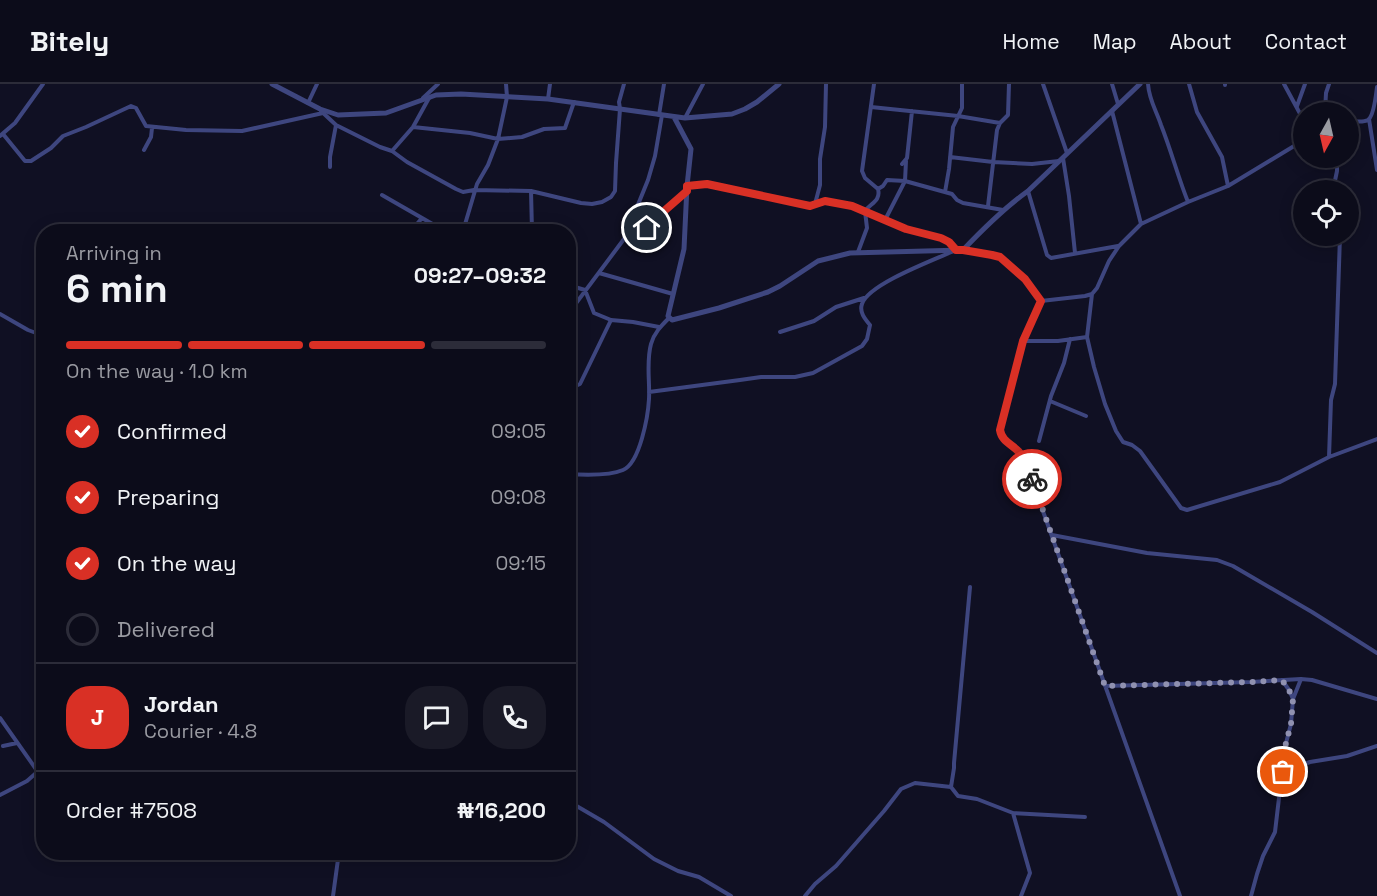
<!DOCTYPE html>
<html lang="en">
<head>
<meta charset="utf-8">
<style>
	:root { --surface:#0c0c1a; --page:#1a1a27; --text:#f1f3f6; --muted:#9a9ba2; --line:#2c2c39; --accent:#d93025 }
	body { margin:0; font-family:"Space Grotesk",sans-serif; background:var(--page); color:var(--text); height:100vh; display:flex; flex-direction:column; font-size:22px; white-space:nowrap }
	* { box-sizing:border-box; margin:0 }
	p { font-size:20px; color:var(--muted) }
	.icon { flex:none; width:33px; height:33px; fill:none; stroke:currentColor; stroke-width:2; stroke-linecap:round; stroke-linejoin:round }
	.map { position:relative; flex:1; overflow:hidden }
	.sheet { position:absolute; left:36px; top:140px; width:540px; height:636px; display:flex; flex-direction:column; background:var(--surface); border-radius:24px; box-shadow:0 3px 15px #0003,0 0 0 2px var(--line) }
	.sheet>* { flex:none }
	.needle { width:39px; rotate:188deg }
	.tools { position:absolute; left:1293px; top:18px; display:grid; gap:12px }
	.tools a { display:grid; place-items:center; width:66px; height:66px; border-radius:50%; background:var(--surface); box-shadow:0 3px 15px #0003,0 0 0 2px var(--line); font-size:30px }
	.pin { position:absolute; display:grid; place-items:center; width:51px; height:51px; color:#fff; margin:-26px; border:3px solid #fff; border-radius:50%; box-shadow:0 2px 6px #0007 }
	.courier { position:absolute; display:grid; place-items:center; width:60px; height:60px; margin:-30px; border:4px solid #d93025; border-radius:50%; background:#fff; color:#222; box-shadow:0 2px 8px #0007 }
	.head em { font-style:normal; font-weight:700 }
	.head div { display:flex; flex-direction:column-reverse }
	.head { display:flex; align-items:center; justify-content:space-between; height:102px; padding:0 30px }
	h1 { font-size:39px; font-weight:700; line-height:45px }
	.bar { display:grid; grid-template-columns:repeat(4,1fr); gap:9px 6px; align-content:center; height:72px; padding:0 30px }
	.bar i { height:8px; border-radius:4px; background:var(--line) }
	.bar .current { background:var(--accent) }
	.bar p { grid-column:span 4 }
	.line { display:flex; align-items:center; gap:15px; padding:0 30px; border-top:2px solid var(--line) }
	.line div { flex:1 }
	.round { display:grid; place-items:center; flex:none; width:63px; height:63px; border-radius:24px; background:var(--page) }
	ol { padding:0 30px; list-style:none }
	li { display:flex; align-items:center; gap:18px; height:66px }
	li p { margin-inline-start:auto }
	li .icon { padding:6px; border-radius:50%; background:var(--accent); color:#fff; stroke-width:4 }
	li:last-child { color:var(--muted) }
	li i { width:33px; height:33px; border:3px solid var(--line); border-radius:50% }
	header { display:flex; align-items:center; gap:36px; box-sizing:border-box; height:84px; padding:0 30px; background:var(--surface); border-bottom:2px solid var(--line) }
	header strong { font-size:28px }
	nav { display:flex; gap:33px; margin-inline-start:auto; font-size:21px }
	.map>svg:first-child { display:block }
</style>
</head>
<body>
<header>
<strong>Bitely</strong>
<nav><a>Home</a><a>Map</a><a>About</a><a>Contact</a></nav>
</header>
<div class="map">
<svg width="1377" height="812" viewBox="0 0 1377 812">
	<rect width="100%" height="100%" fill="#101023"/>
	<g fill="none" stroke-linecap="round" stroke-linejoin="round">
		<path stroke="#3e467f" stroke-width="4" d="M874 0 862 87 865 94 878 105
			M1043 0 1067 69
			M1112 0 1118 20
			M1148 0C1149 16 1156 26 1161 41 1171 66 1178 93 1188 118
			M1189 0 1197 28 1222 73 1228 102
			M1225 0V1
			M1284 0 1304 37
			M423 14 438 0
			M548 15 550 0
			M308 19 317 0
			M1297 22 1305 0
			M871 23 958 32 1000 39
			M321 27 336 41 380 63 392 67 407 78 456 105 463 108 474 106 531 107 581 119 592 120 602 118 611 113 615 107 616 79 620 25 619 18 624 0
			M1112 27 1141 140
			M1325 28 1326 9 1329 0
			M659 31 664 0
			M685 34 703 0
			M1369 35 1377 86
			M1348 37C1354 37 1363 39 1368 36 1374 32 1376 11 1377 3
			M413 43 470 49 498 55 522 53 544 45 565 44 574 18
			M3 50 25 77H31L51 64 63 52 86 43 131 22 136 24 146 42 186 46 242 47 323 29
			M0 52 15 39 43 0
			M144 66 151 53 152 44
			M392 67 413 43 429 14
			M950 73 993 78 1032 80 1059 77
			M1063 74 1069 112 1075 169
			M902 80 907 74 912 27
			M330 83V73L336 41
			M1333 106 1337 87V74
			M531 107 532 147
			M1028 107 1047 171 1051 174 1118 162
			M945 108 949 85 953 43 962 24V0
			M382 111 436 142 446 144 464 142
			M815 120 820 101V75L825 43 826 0
			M988 122 997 46 1000 39 1008 31 1009 0
			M885 136 905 97 906 77
			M411 147 422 134
			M463 147 477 100 488 81 498 55 507 13 506 0
			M626 149 647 144 656 139 663 128 687 107
			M963 166C974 167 986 168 997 172 1016 180 1029 201 1041 217
			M858 168 867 144 865 127C871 119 881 117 878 105L883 102 887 96 905 97 952 110 957 116 963 119 1003 126
			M599 189 673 210
			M568 201 585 206 594 229 611 236 633 238 659 243
			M1092 210 1087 253 1094 283 1105 320 1116 347 1123 358 1132 361 1140 367 1181 424 1187 426 1280 398 1329 373 1377 355
			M0 230 28 246 44 252
			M568 230 624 155 648 96 655 72 662 31
			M780 248 814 237 836 223 864 214
			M1023 257H1058L1087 253
			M568 297 571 304 580 300 611 236
			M649 308 740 296 761 293H795L813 289 862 262 867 255 870 241C865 235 859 228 862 220 868 200 936 175 956 166L949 158 941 154 906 145 852 122 828 117 810 122 707 100 687 102
			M1050 317 1086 332
			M1039 357 1051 312 1064 279 1070 255
			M1329 373 1331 316 1335 300 1340 152
			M568 390C584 391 609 392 623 386 640 379 648 332 649 315 650 297 646 278 651 260 654 249 661 242 669 234
			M1052 451 1147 469 1217 476 1233 482 1312 528 1377 569
			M1282 596 1289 606 1293 615
			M1105 602 1251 598 1301 595 1312 596 1377 615
			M0 634 38 688
			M3 662 17 659
			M1283 688 1310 678 1347 672 1377 662
			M951 703 954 684V679L970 503
			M0 711 27 697 44 682
			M568 717 604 738 654 775 678 787 699 793 731 812
			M1013 729 1030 789 1021 812
			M333 812 339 768
			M805 812 815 800 836 782 884 727 901 705 915 699 951 703 958 712 977 715 1013 729 1085 733
			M1180 812 1029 388C1027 382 1025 374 1020 369 1013 360 1002 359 1001 346L1023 257 1041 217 1085 212 1092 210 1097 204 1109 177 1119 162 1141 140 1188 118 1228 102 1304 56
			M1251 812 1257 790 1263 772 1275 748 1285 663 1291 640 1293 615 1301 595"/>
		<path stroke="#3e467f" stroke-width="5" d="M272 0 320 25 338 31 386 29 436 11 461 10 548 15 685 34 732 30 745 25 757 18 779 0
			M674 33 691 65 687 102 684 165 668 232 672 236 719 224 768 208 780 202 818 177 850 169 963 166C984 144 1004 124 1028 107L1140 0"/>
	</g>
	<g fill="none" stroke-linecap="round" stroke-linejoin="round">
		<path stroke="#9091b0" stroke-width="6" stroke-dasharray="0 10.8" d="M1032 395 1105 602 1251 598 1282 596 1289 606 1293 615 1291 640 1285 663 1283 688"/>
		<path stroke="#d93025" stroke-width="8" d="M647 144 656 139 663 128 687 107V102L707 100 810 122 825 117 852 122 906 145 941 154 949 158 956 166H963L992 171 1000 173 1025 195 1041 217 1023 257 1000 346C1002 358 1012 360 1019 368 1026 375 1029 386 1032 395"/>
	</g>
</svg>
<div class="tools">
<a><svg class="needle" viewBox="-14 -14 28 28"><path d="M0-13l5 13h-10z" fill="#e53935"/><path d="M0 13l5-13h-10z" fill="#9a9ba2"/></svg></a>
<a><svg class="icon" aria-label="locate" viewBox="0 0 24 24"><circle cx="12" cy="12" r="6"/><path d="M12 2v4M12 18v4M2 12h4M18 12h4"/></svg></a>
</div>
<div class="pin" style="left:1283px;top:688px;background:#ea580c"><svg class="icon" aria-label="bag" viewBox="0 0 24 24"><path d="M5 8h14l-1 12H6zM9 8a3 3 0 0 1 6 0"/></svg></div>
<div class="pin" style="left:647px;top:144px;background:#1f2937"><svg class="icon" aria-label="home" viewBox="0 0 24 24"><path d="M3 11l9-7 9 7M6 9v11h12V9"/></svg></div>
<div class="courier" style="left:1032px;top:395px"><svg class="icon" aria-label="bike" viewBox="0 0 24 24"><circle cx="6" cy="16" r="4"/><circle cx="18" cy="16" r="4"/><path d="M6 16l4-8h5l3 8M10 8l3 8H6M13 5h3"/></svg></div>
<section class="sheet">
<div class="head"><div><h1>6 min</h1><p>Arriving in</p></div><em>09:27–09:32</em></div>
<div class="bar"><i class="current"></i><i class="current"></i><i class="current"></i><i></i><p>On the way · 1.0 km</p></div>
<ol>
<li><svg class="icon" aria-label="check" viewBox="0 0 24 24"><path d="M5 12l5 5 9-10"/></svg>Confirmed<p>09:05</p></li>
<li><svg class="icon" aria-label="check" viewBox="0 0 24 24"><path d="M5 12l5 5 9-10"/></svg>Preparing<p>09:08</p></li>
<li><svg class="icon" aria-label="check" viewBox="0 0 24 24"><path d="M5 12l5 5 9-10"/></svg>On the way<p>09:15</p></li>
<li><i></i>Delivered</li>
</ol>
<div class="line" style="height:108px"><b class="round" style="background:var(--accent);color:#fff">J</b><div><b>Jordan</b><p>Courier · 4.8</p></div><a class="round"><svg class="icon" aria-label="chat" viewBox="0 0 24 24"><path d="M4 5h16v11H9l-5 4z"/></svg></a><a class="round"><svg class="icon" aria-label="phone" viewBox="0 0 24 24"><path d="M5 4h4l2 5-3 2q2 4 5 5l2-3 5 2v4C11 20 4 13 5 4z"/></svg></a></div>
<div class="line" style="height:78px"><div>Order #7508</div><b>₦16,200</b></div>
</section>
</div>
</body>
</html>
